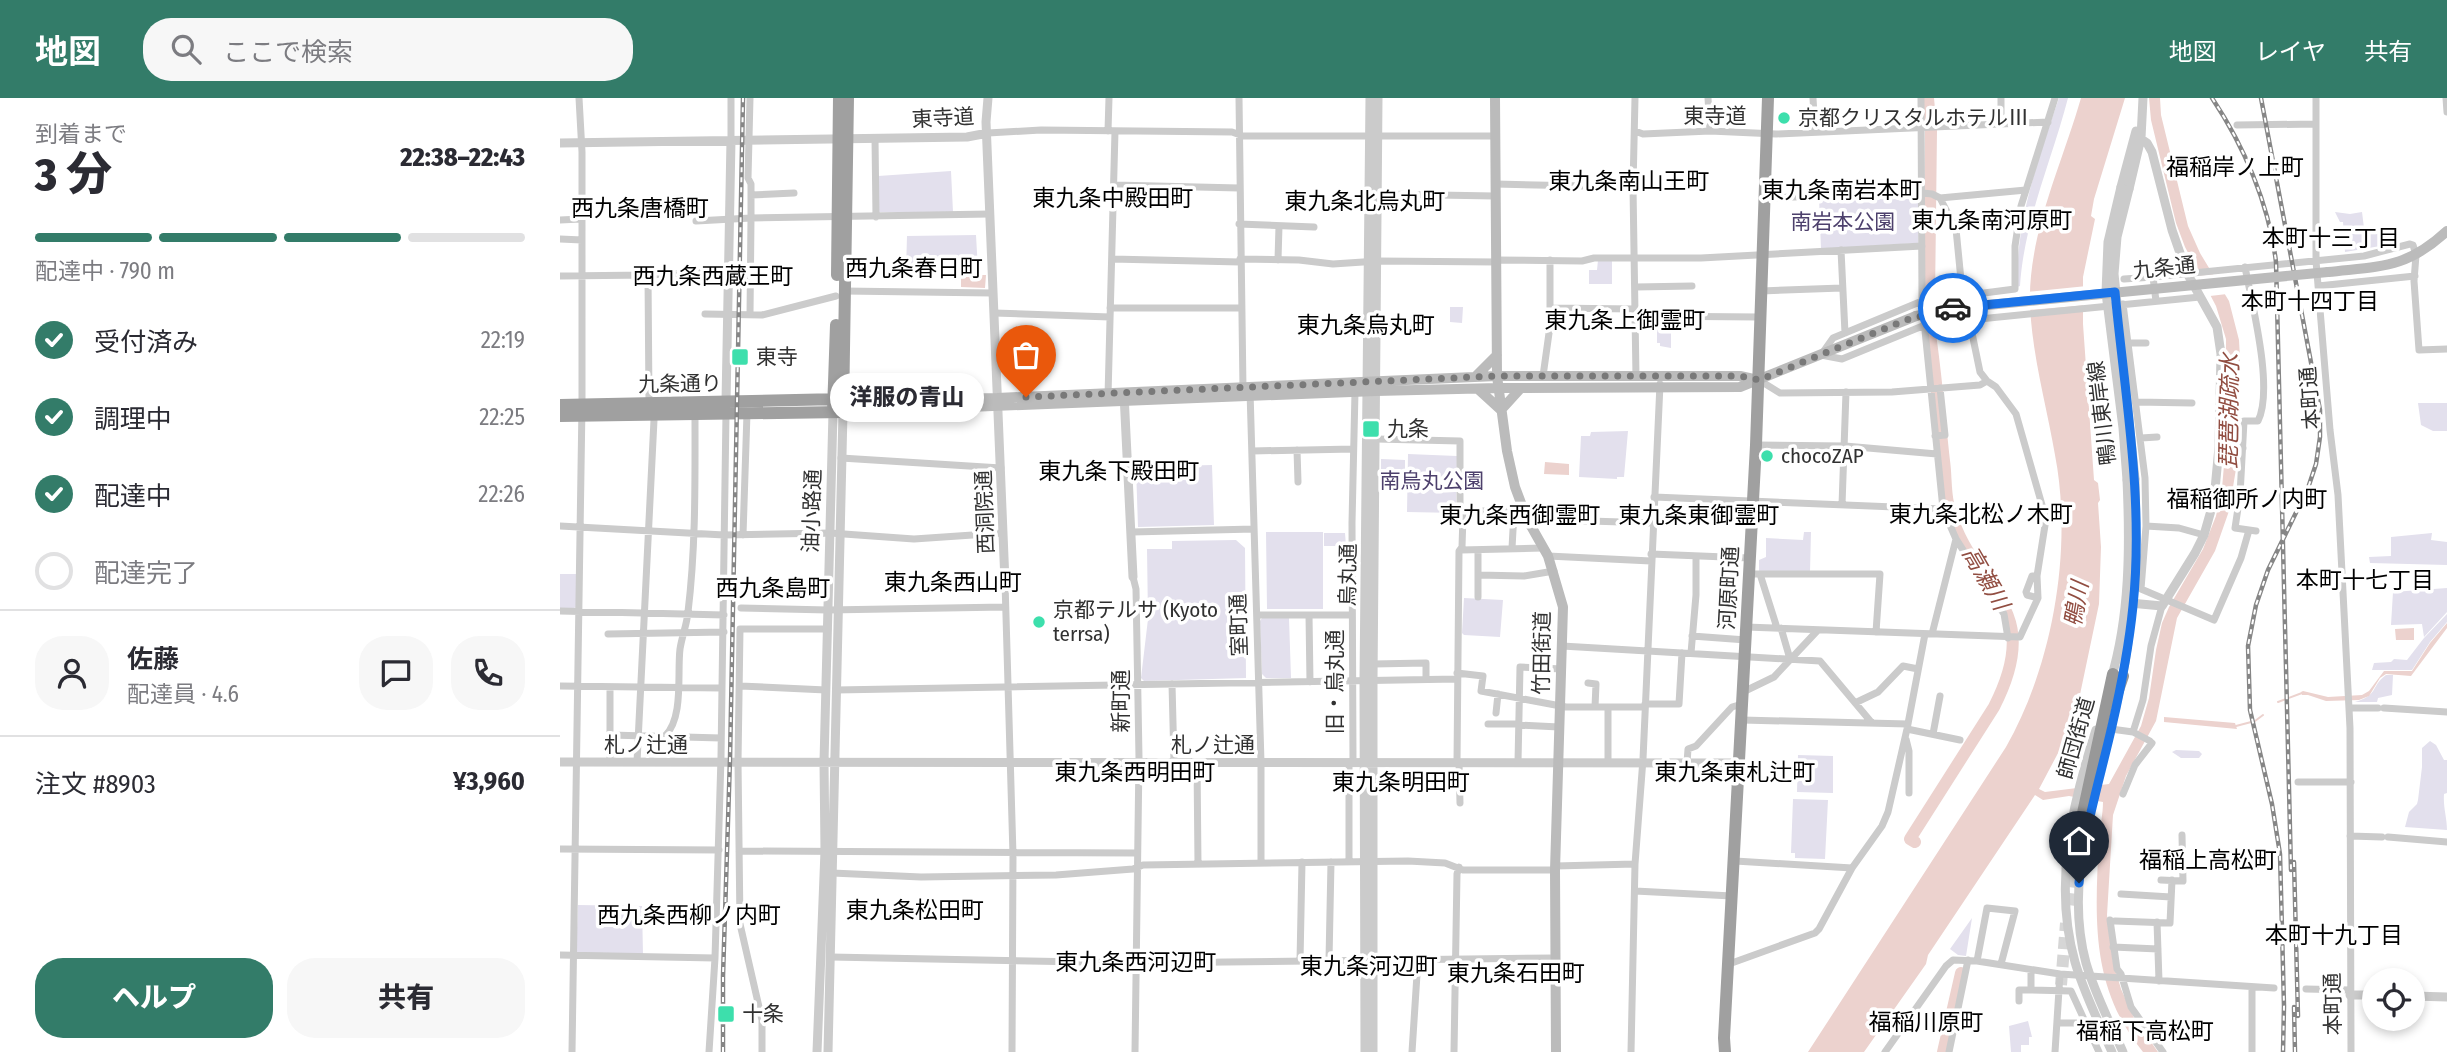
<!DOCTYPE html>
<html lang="ja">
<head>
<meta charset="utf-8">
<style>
	:root { --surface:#fff; --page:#f7f7f7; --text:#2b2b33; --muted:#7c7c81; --line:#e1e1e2; --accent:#337c69 }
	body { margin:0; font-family:"Fira Sans Condensed","Noto Sans JP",sans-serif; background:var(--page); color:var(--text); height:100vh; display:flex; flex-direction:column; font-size:26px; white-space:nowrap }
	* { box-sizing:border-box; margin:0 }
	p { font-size:23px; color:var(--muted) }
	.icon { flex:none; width:38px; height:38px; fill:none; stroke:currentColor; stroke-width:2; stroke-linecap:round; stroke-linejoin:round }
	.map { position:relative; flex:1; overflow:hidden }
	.drawer { display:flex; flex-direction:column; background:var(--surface); width:560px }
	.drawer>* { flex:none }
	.tools { position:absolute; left:1802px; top:870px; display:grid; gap:14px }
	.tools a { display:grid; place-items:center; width:63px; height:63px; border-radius:50%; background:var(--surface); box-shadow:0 4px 10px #0003; font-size:35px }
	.pin { position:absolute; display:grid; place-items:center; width:60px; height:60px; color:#fff; margin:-72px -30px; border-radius:50% 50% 50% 0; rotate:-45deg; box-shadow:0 0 7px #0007 }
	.pin .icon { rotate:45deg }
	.courier { position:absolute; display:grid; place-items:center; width:70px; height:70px; margin:-35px; border:5px solid #1a73e8; border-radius:50%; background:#fff; color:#222; box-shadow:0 2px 9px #0007 }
	.bubble { position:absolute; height:49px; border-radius:24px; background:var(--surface); box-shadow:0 4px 10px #0003; font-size:23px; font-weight:800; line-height:49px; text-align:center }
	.headline em { font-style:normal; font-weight:800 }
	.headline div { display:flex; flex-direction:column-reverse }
	.headline { display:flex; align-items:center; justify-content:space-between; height:119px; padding:0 35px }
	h1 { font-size:46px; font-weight:800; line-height:52px }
	.bar { display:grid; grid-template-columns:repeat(4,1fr); gap:10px 7px; align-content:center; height:84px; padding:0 35px }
	.bar i { height:9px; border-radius:5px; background:var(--line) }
	.bar .selected { background:var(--accent) }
	.bar p { grid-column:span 4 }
	.line { display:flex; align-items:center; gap:18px; padding:0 35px; border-top:2px solid var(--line) }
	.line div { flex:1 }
	.round { display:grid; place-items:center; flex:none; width:74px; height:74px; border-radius:28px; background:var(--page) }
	ol { padding:0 35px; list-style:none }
	li { display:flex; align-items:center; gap:21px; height:77px }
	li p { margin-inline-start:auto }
	li .icon { padding:7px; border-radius:50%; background:var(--accent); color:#fff; stroke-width:4 }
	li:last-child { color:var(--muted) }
	li i { width:38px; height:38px; border:4px solid var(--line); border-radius:50% }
	.cta { display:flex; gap:14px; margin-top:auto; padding:14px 35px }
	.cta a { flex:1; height:80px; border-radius:28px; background:var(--accent); color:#fff; font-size:28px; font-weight:800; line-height:80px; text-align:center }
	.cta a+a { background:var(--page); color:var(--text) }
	header { display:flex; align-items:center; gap:42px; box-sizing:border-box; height:98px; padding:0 35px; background:var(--accent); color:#fff }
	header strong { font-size:33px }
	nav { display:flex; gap:38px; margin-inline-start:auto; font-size:24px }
	.search { width:490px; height:63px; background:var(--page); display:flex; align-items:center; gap:18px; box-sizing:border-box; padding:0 24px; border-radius:28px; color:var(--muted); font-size:26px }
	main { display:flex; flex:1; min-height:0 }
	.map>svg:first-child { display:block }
</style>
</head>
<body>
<header>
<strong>地図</strong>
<div class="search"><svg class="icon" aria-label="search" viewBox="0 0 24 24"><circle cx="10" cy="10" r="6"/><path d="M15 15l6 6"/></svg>ここで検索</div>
<nav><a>地図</a><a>レイヤ</a><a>共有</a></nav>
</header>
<main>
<section class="drawer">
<div class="headline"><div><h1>3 分</h1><p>到着まで</p></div><em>22:38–22:43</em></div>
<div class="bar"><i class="selected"></i><i class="selected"></i><i class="selected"></i><i></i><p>配達中 · 790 m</p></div>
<ol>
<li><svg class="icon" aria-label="check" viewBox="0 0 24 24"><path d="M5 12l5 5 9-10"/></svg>受付済み<p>22:19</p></li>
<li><svg class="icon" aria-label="check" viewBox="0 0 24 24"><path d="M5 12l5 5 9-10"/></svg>調理中<p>22:25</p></li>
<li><svg class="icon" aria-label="check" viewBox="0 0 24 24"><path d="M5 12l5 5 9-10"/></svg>配達中<p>22:26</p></li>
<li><i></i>配達完了</li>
</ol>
<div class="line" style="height:126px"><a class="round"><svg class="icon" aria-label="person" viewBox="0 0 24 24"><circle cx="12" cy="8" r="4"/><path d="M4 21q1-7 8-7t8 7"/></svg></a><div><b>佐藤</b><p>配達員 · 4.6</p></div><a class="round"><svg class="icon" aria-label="chat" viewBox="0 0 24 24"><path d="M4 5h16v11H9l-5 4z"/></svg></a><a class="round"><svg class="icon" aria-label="phone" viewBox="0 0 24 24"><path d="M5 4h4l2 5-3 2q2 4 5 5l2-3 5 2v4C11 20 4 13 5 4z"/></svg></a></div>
<div class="line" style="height:91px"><div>注文 #8903</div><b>¥3,960</b></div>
<div class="cta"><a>ヘルプ</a><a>共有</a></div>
</section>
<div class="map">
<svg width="1887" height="954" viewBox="0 0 1887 954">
	<rect width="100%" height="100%" fill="#fff"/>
	<path fill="#e3e0ed" d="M1499 0H1508C1492 62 1464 123 1460 188L1457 189C1456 123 1478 61 1499 0Z
		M391 73 393 114H319L318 78Z
		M1359 99 1358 145 1261 151 1259 100Z
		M1775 114 1790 116 1802 114 1804 130 1833 131 1837 136 1838 145 1785 154 1783 124H1780Z
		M416 137 418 172 346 173 347 138Z
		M1038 162 1052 163V186H1029V172H1037Z
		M890 209H903L902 225 890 224Z
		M1097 231H1111V250L1100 248V245H1097Z
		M1858 305H1887V333H1873L1861 327Z
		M1068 333 1064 379H1057V381L1019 379 1021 338H1030L1031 334Z
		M848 356 897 358 896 410 899 415 847 414Z
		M821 361 845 362V381H821Z
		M652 367 654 427 578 429 576 369Z
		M706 434H763V511H707Z
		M1244 434H1251L1250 474 1199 473V462L1206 459V440L1243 442Z
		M764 435H785L786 448H764Z
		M1872 435 1871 442 1887 444V467L1810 465 1809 459 1831 458V439Z
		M676 442 685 450 686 580 584 583 581 580 588 521 587 451H612V443Z
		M0 476H16V509L12 511H0Z
		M1887 490V514L1864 539 1862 526 1831 527 1833 494Z
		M904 500 943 502 940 539 904 537 902 535Z
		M1887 516V524L1870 544 1852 572H1812L1814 565 1831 564 1834 561 1847 562 1864 540Z
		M702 520H729L731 580H706L702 576 700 523Z
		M1826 577H1833L1832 597 1818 600 1817 604H1795C1819 597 1810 589 1826 577Z
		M1870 643 1876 647 1884 662H1887V695L1884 696C1883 709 1887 720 1887 732L1845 729 1849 714 1857 706 1858 702 1862 669V650Z
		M1616 652 1639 653 1642 656 1639 660H1621L1612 654Z
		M1238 657 1273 658V695L1237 694Z
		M1233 701 1268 702 1265 761 1235 760V755H1231Z
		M18 807 82 808 83 857 19 856 16 853Z
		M1412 820 1406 858 1398 857 1390 851Z
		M1468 923 1472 939H1469V947H1461V954H1451L1449 928Z"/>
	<path fill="#ecd2ce" d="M1521 0H1565L1534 101 1531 118 1535 121 1523 179V226L1534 382 1538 385 1540 402 1538 405 1541 449 1539 506 1518 606 1517 616 1529 623 1528 625 1515 623 1479 691 1485 694 1549 686 1581 628 1589 600 1596 552 1602 525 1609 509 1643 451 1656 418 1662 390 1665 356 1666 241 1656 208 1625 149 1616 125 1591 22 1589 0H1600L1601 17 1628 128 1640 155 1669 203 1679 242 1680 260 1677 365 1669 413 1655 453 1617 520 1596 623 1566 678 1553 717 1547 817 1553 864 1561 891 1574 920 1598 954H1583C1530 889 1535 820 1539 741 1540 729 1543 716 1543 704L1509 698 1483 702 1475 697 1368 857 1366 866 1304 954H1248L1446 649C1493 567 1513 450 1495 357 1486 303 1465 233 1471 178 1477 117 1504 59 1521 0Z
		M401 177H426L425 190 401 189Z
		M985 364 1009 366V377L984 376Z
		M1887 525V530L1851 578 1826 576 1820 580 1809 598 1799 602 1766 603 1748 597H1742L1741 594 1743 593 1768 599 1802 597 1809 593 1824 573H1852L1870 545Z
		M1854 530V542H1836L1835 531Z
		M1604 619 1675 625 1677 631 1604 624Z"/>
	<path fill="#fff" d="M1657 176 1668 193 1667 196 1650 198 1646 195 1636 178Z
		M1527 188V207L1468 212 1467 194Z"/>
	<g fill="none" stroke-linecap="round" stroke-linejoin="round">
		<path stroke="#ecd2ce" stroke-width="2" d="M1718 604 1742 595
			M1676 628 1695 623 1703 617"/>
		<path stroke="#ecd2ce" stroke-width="12" d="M1368 0 1371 33 1369 201
			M1355 744 1350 741 1434 609C1489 502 1408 493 1388 405 1385 392 1386 376 1384 363 1379 319 1376 274 1369 230
			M1383 954 1401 875"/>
		<path stroke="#d6d6d6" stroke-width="12" stroke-dasharray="12 6" stroke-linecap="butt" d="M1508 807 1515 752
			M1501 887 1506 825"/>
		<path stroke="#cbcbcb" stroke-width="7" d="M679 0 683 291
			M1075 0 1073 89 1076 279
			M1148 0 1150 33
			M1253 0 1255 34
			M1441 0V26
			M1495 0 1461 108 1455 148V191L1362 203 1273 240 1261 257 1282 261 1365 227 1380 225 1640 199
			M1756 0V163L1770 332 1778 397 1790 630 1791 954
			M1886 0 1887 14
			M1677 27 1756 26
			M548 33 549 0
			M1075 33 1083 36 1150 33 1216 36 1488 24
			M428 35 481 32 672 34 683 38H935
			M315 40 316 119
			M171 42V0
			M935 86 1073 89
			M554 87 679 90
			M818 96 935 98
			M191 97 234 95
			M1204 100 1363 95 1372 96 1380 100 1466 92
			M0 122 21 121
			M136 123 191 120V86L188 80 190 0
			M679 126 754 129
			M0 141 22 142
			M1281 152 1285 235
			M552 161 680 164
			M680 161 739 162 773 166 818 163 936 164
			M718 162 719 128
			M936 162 1022 163 1034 160H1141L1362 148
			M1685 169C1692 206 1714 291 1698 323H1684L1680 397 1675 430 1696 433
			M0 178 88 177 168 173
			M1564 181 1593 179
			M1758 188 1855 178
			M1076 189 1132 188
			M284 193 432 195
			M1201 193 1282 190
			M1596 203 1593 179 1804 158 1850 146 1853 147 1856 157 1854 183 1859 252 1887 251
			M1563 206 1585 380 1586 428 1581 491 1654 522 1681 460 1689 432
			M550 210H681
			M991 210 1075 211
			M434 215 550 219
			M145 216 202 217 276 198
			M190 217 191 120 430 116
			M1075 218 1200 219
			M1568 245H1586
			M983 278 990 228V162
			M1199 282 1220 295 1332 294 1420 287 1427 283
			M690 293 701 664V765
			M548 298 555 33
			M1577 304 1632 305
			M1375 338 1385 337 1380 290
			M1581 340 1597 339
			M816 341 900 343V410L903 418 902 449 899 453 897 664
			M1196 347 1285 348 1377 356
			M1659 349 1683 350
			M737 352 738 384
			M692 353 793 351
			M281 360 441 370
			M1094 399 1383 411 1362 203 1361 0
			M1282 407 1286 294
			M1383 411 1396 441 1444 516 1448 540
			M903 413H964
			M967 421 1093 425
			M0 428 164 437 270 435 354 441 442 435
			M1586 428 1619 430 1644 437
			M572 434 694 431
			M183 437 187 315
			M952 450 954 414
			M901 452 983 450
			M1091 456 1190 460
			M988 458 1091 463
			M1189 476H1320L1316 534
			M1200 476 1217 530
			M918 477 964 478 994 473
			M1477 478H1472L1466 494 1467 497 1478 500
			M573 479 576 491 579 660 575 954
			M445 484 453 757 452 954
			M918 499V452
			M181 510 268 512 445 509
			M0 513 164 517
			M697 517H792
			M749 517 750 584
			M1186 529 1460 539 1478 500 1477 478 1486 421 1456 316 1436 289 1427 283 1420 274 1401 182 1396 131 1380 100
			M1221 530 1230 561
			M48 536 164 534
			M1372 536 1396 441
			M1132 538 1186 542
			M1002 548 1260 563 1312 625
			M1131 555 1136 497V458
			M813 566 866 565V581
			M897 575 923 578 921 593 1006 609H1085
			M1028 585 1036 586 1035 609
			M612 586 614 664
			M0 588 161 590
			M180 588 266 592
			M276 592 897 581
			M1183 594 1214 579 1258 532
			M1297 604 1318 594 1343 568 1358 571
			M1085 606H1119L1122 555
			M1790 610H1818
			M1824 610 1887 614
			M936 615 938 596
			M1182 622 1348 626
			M928 626H958
			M958 627 999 629
			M1347 631 1400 642
			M1551 631 1573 634 1590 643
			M1573 634 1583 602 1591 548 1602 508
			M1373 636 1380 598
			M50 637 161 640
			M105 638C124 620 117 575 120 551 122 538 127 526 128 514 136 448 135 382 135 316
			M1346 641 1349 653V695
			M50 664V589
			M77 664 94 322 89 305 88 177
			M637 664 638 766
			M793 664 792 425 795 294
			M899 664 900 705
			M958 664 960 569 1002 571
			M1048 665V609
			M1127 665 1128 651 1136 648 1172 609 1182 606
			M1738 684H1791
			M1563 696 1575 667 1592 645
			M1790 738 1822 739
			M1828 739 1887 744
			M0 751 159 752
			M179 753 577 755
			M789 763V664
			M1175 763 1292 770
			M995 768 1075 766
			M272 775 361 779 496 777 573 771 583 767 848 763 885 765 903 772H995
			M1601 782 1623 783 1622 737
			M1075 793 1172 798
			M1561 796 1611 799
			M1550 822 1557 871 1561 876 1571 909 1603 954
			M1555 823 1610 825 1612 782
			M1597 824 1599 883
			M1553 849 1598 851
			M0 857 155 860
			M271 859 576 865 995 860
			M769 862 771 764
			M740 863 742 764
			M1417 863 1427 810 1455 813 1441 866
			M1169 866 1255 835 1259 831 1292 770 1322 728 1328 714 1347 631 1365 536
			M1746 891 1790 892
			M1471 892 1511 893 1539 954
			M1459 903V892H1471V872
			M1497 925H1526
			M12 954 22 307V54L19 0
			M149 954 155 860 161 659 166 315
			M202 954V922L180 826 178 664 180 531H268
			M852 954 858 861
			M894 954 897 776 899 769
			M1071 954 1075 766 1083 661 1100 286
			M1325 954 1386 868 1393 862 1417 863 1500 876 1714 890
			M1389 954 1408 862
			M1495 954 1500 876
			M1692 954V889"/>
		<path stroke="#cbcbcb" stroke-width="9" d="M428 0 426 24 445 484
			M0 45 407 39 428 35
			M1561 89 1576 33
			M1569 91 1581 40 1583 0
			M564 296 573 479
			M166 304 171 42
			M1570 505 1602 508 1635 455 1644 437 1654 402 1659 349 1661 256 1657 229 1627 175 1612 132 1592 54 1587 45 1575 37
			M1551 581C1570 518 1570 448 1567 382
			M1562 581C1575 515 1577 448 1575 381
			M1558 599C1540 685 1502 777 1526 865 1535 896 1550 925 1563 954
			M1536 632C1512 706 1493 787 1515 864 1524 895 1539 925 1552 954
			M0 664 1180 665
			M1790 897H1815
			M1853 898 1887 899
			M257 954 265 753 264 664 273 314
			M268 954 283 314
			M805 954 804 582 810 0
			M813 954V582L818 0"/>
		<path stroke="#bbb" stroke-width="10" d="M935 0 937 278 947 353 955 389 967 421 988 458 1003 509 995 772 996 954
			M1768 174C1821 168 1846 171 1887 133
			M915 279 937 257
			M918 291 941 312 961 290
			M283 301 437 300 937 278H1180L1198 282
			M283 314 816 293 938 290 1180 289 1356 218"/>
		<path stroke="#a0a0a0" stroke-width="12" d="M277 177 279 0
			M0 307 280 301
			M273 314 276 227
			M0 318 283 314 288 0
			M1165 954 1164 940 1196 347 1208 0"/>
		<path stroke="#989898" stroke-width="12" d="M1554 604 1563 578
			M1515 752 1553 576"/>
		<g stroke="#868686" stroke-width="4.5">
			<path id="rail" d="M1652 0C1684 48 1709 106 1716 164L1731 772
				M1701 0 1760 312V339L1756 366 1748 390 1708 472 1696 507 1688 548 1690 612 1712 706 1720 756 1724 908 1723 954
				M1734 764 1738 918
				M1734 909 1735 954
				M163 954V878L170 661 183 0"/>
		</g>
		<use href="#rail" stroke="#fff" stroke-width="2" stroke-dasharray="5" stroke-linecap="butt"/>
		<path stroke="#cbcbcb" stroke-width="9" d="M1561 89 1548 144 1546 195 1563 330 1567 382
			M1569 91 1557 139 1554 176 1575 381"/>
		<path stroke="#bbb" stroke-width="10" d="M1356 218 1397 210 1768 174"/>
	</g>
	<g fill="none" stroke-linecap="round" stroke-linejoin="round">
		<path stroke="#797979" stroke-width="7" stroke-dasharray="0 12.6" d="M466 299 937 278H1180L1199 282 1346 222 1393 210"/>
		<path stroke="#1a73e8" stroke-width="9" d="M1393 210 1555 194C1565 299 1584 402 1573 508 1569 548 1561 589 1552 628 1540 681 1524 731 1519 785"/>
	</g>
	<g fill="#3ddfac" stroke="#fff" stroke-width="2.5">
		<circle cx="1224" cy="20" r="7"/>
		<rect x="171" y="250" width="18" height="18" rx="3.5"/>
		<rect x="802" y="322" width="18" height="18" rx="3.5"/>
		<circle cx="1207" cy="358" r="7"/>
		<circle cx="479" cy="524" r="7"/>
		<rect x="157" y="907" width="18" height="18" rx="3.5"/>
	</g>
	<g text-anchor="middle" stroke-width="7" stroke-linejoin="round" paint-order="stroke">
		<g font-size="21" fill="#313131" stroke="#fff">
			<text x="1155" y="25">東寺道</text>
			<text transform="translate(383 20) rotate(-3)" y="7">東寺道</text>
			<text transform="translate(1604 170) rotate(-6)" y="7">九条通</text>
			<text transform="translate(120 286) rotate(-1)" y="7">九条通り</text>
			<text transform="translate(1750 300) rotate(-94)" y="7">本町通</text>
			<text transform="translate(1542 315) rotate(-97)" y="7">鴨川東岸線</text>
			<text transform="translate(252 413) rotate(-88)" y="7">油小路通</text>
			<text transform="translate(425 414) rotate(-92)" y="7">西洞院通</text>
			<text transform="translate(788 477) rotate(-89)" y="7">烏丸通</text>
			<text transform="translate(1169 490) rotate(-87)" y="7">河原町通</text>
			<text transform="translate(679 527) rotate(-92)" y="7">室町通</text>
			<text transform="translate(982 555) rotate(-89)" y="7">竹田街道</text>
			<text transform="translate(775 584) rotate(-90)" y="7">旧・烏丸通</text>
			<text transform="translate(561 603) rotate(-90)" y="7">新町通</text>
			<text transform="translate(1516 640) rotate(-74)" y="7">師団街道</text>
			<text x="86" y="654">札ノ辻通</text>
			<text x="653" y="654">札ノ辻通</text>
			<text transform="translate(1773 906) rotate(-91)" y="7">本町通</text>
		</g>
		<g font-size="21" fill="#313131" stroke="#fff" text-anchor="start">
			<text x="1238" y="27">京都クリスタルホテルⅢ</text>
			<text x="196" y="266">東寺</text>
			<text x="827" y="338">九条</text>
			<text x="1221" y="365">chocoZAP</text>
			<text x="493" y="519">京都テルサ (Kyoto<tspan x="493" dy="24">terrsa)</tspan></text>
			<text x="182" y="923">十条</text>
		</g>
		<g font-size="21" fill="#4d406c" stroke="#fff">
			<text x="1283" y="131">南岩本公園</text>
			<text x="872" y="390">南烏丸公園</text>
		</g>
		<g font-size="23" fill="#000" stroke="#fff">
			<text x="1675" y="77">福稲岸ノ上町</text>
			<text x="1069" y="91">東九条南山王町</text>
			<text x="1282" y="100">東九条南岩本町</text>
			<text x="553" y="108">東九条中殿田町</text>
			<text x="805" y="111">東九条北烏丸町</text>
			<text x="80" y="118">西九条唐橋町</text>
			<text x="1432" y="130">東九条南河原町</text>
			<text x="1771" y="148">本町十三丁目</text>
			<text x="354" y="178">西九条春日町</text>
			<text x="153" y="186">西九条西蔵王町</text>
			<text x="1750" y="211">本町十四丁目</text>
			<text x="1065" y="230">東九条上御霊町</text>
			<text x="806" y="235">東九条烏丸町</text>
			<text x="559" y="381">東九条下殿田町</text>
			<text x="1687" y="409">福稲御所ノ内町</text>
			<text x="1421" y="424">東九条北松ノ木町</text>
			<text x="960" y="425">東九条西御霊町</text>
			<text x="1139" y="425">東九条東御霊町</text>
			<text x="1805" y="490">本町十七丁目</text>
			<text x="393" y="492">東九条西山町</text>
			<text x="213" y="498">西九条島町</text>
			<text x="575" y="682">東九条西明田町</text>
			<text x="1175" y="682">東九条東札辻町</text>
			<text x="841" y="692">東九条明田町</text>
			<text x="1648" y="770">福稲上高松町</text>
			<text x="355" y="820">東九条松田町</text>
			<text x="129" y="825">西九条西柳ノ内町</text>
			<text x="1774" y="845">本町十九丁目</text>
			<text x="576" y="872">東九条西河辺町</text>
			<text x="809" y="876">東九条河辺町</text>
			<text x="956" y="883">東九条石田町</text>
			<text x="1366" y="932">福稲川原町</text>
			<text x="1585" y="941">福稲下高松町</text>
		</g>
		<g font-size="23" font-style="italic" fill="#914d41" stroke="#fff">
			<text transform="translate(1669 313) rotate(-89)" y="8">琵琶湖疏水</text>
			<text transform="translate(1426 480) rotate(60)" y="8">高瀬川</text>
			<text transform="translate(1516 506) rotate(-80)" y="8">鴨川</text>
		</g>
	</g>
</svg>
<div class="tools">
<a><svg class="icon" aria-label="locate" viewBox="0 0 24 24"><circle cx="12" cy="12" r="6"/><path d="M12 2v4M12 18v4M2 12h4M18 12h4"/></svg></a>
</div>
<div class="pin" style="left:466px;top:299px;background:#ea580c"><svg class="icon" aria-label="bag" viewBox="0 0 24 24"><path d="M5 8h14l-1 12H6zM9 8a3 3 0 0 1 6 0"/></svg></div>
<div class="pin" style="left:1519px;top:785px;background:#1f2937"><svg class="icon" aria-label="home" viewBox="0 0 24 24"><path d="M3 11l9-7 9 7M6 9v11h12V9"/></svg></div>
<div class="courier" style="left:1393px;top:210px"><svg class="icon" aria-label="car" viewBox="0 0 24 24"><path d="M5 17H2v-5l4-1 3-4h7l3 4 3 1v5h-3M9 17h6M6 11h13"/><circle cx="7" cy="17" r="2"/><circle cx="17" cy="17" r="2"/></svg></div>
<div class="bubble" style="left:270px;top:275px;width:154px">洋服の青山</div>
</div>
</main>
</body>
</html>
